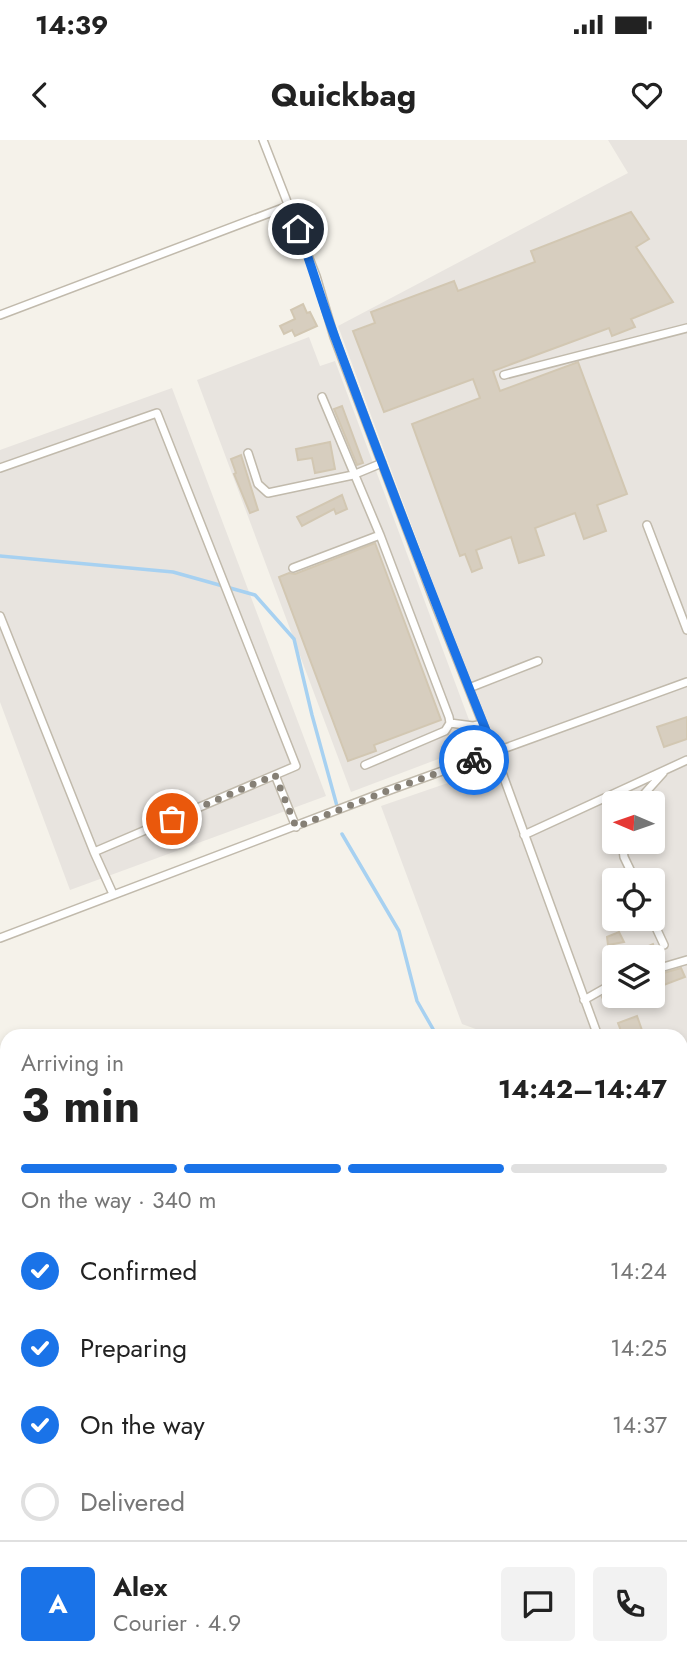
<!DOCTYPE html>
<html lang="en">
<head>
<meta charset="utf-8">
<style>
	:root { --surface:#fff; --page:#f2f2f2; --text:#222; --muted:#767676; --line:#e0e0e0; --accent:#1a73e8 }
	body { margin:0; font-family:Jost,sans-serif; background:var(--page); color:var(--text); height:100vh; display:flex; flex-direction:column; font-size:26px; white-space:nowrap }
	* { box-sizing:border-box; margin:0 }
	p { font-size:23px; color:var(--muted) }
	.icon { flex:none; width:38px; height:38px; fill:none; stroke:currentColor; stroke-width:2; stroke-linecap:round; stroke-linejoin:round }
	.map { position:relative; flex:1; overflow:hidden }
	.details { position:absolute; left:0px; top:889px; width:688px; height:651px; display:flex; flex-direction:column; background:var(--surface); border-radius:21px 21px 0 0; box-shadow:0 4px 10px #0003 }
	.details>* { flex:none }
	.needle { width:46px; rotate:272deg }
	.buttons { position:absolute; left:602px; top:651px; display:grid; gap:14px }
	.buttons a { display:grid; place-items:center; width:63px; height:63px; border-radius:7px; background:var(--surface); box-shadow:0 4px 10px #0003; font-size:35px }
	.pin { position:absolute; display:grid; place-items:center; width:60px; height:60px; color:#fff; margin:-30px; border:4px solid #fff; border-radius:50%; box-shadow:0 2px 7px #0007 }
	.courier { position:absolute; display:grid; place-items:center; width:70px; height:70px; margin:-35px; border:5px solid #1a73e8; border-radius:50%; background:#fff; color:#222; box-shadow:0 2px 9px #0007 }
	.head em { font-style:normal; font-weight:700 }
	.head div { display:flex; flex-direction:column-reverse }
	.head { display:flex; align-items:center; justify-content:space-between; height:119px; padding:0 21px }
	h1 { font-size:46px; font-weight:700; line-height:52px }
	.bar { display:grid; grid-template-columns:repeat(4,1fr); gap:10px 7px; align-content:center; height:84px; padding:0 21px }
	.bar i { height:9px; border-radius:5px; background:var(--line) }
	.bar .current { background:var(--accent) }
	.bar p { grid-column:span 4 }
	.line { display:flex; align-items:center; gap:18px; padding:0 21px; border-top:2px solid var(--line) }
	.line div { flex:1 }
	.round { display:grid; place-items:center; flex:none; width:74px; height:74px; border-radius:7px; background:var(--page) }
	ol { padding:0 21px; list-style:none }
	li { display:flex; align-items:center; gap:21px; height:77px }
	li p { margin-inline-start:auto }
	li .icon { padding:7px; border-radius:50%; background:var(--accent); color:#fff; stroke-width:4 }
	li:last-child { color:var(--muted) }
	li i { width:38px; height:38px; border:4px solid var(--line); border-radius:50% }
	.status { display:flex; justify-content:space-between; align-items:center; height:49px; padding:0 35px; background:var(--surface); direction:ltr }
	.status svg { height:19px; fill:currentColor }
	header { display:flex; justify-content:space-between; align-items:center; height:91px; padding:0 21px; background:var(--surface); font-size:32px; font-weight:700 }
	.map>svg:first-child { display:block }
</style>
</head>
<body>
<div class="status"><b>14:39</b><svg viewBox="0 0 49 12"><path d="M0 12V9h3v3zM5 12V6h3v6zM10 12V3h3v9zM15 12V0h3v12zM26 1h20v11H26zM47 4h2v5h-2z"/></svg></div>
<header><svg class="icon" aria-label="back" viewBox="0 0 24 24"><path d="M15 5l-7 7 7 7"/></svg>Quickbag<svg class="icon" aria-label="heart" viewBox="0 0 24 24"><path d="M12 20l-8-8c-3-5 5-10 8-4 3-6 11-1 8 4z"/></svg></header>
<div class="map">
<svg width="687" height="1540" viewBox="0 0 687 1540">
	<rect width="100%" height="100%" fill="#f5f2ea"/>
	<path fill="#e8e4df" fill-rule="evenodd" d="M608 0H687V1342L681 1333V896H495L462 884 381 666 500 625 338 186 628 33ZM614 663H653V702H614ZM614 740H653V779H614ZM614 817H653V856H614Z
		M309 197 320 226 335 221 478 604 351 652 197 240Z
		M172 248 326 656 70 750 0 562V310Z"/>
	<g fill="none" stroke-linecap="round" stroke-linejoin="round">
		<path stroke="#a7d1f1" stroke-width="3.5" d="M0 416 173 432 255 455 294 499 312 575 337 666
			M342 694 399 791 417 861 437 896
			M681 1434 687 1449"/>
	</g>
	<path fill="#d7cebf" stroke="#d2c7b2" stroke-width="2" d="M631 72 649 99 636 107 673 162 631 179 635 187 612 196 609 188 493 231 500 251 578 222 627 354 597 365 606 391 584 399 575 373 535 388 544 415 519 423 511 397 476 410 482 428 472 432 465 414 460 416 412 284 480 258 473 239 384 272 353 191 375 183 371 172 454 141 458 151 535 122 531 111Z
		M303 164 307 173 310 172 317 186 295 196 292 190 284 194 280 186 295 179 291 170Z
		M342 266 363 323 357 325 334 269Z
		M330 302 335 329 315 333 312 318 298 320 296 309Z
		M241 315 258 370 250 373 234 334 236 333 231 319Z
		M342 355 347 369 336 374 334 369 302 386 297 377Z
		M375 403 441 580 374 605 376 611 348 621 279 437 289 433 295 434Z
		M687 577V599L664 607 657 587Z
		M619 792 624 802 608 805 607 797Z
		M653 804 659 822 653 824V817H642L639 810Z
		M681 828 685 837 653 849V836Z
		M614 851V856L634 857 607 867 602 857Z
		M637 876 644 896H623L618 883Z"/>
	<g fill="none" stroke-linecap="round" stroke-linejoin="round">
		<g stroke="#c1baac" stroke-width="10">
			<path id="lane" d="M263 0 316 136 334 197 434 461 500 627 598 896
				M0 175 288 66
				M504 235 687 188
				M322 257 380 395 449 577 450 583 445 591 365 625
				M248 313 258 344 268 353 353 335 382 323
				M0 328 157 273 296 626 94 712 0 476
				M647 385 687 490
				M293 428 380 395
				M469 548 538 521
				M450 583 473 586 483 584
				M275 635 296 687
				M636 663 663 633
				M524 695 687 620
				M622 702 624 717 635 740
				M94 712 113 754
				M652 779 664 805
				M0 798 379 654 687 542
				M653 830 687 820
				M584 860 614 843
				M681 1093 687 1091
				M681 1109 687 1125"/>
		</g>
		<use href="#lane" stroke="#fff" stroke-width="7"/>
	</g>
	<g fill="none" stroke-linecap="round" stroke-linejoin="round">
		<path stroke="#868076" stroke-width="7" stroke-dasharray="0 12.6" d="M172 679 275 635 296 687 379 654 474 620"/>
		<path stroke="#1a73e8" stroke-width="9" d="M298 89C312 126 322 163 336 200 387 338 440 476 495 613L474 620"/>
	</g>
</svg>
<div class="buttons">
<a><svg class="needle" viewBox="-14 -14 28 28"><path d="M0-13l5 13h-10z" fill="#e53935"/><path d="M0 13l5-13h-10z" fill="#767676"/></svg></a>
<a><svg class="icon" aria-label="locate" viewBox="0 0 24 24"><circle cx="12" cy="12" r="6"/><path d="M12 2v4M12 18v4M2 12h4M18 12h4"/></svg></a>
<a><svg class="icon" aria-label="layers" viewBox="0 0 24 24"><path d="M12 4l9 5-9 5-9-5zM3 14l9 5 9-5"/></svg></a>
</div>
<div class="pin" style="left:172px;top:679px;background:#ea580c"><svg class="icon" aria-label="bag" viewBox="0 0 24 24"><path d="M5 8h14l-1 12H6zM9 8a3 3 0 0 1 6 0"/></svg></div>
<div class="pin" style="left:298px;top:89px;background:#1f2937"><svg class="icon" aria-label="home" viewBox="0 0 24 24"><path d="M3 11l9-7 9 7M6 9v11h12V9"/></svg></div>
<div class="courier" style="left:474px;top:620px"><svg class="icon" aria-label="bike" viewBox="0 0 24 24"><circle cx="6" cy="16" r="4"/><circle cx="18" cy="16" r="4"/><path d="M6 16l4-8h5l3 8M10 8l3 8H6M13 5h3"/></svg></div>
<section class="details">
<div class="head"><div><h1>3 min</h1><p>Arriving in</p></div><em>14:42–14:47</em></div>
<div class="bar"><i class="current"></i><i class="current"></i><i class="current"></i><i></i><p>On the way · 340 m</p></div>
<ol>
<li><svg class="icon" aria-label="check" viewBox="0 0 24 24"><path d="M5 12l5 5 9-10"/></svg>Confirmed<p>14:24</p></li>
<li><svg class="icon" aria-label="check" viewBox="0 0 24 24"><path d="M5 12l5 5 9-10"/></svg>Preparing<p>14:25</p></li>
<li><svg class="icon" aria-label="check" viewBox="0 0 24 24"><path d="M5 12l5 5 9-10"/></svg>On the way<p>14:37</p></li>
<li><i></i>Delivered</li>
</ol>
<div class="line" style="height:126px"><b class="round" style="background:var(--accent);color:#fff">A</b><div><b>Alex</b><p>Courier · 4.9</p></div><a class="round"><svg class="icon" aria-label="chat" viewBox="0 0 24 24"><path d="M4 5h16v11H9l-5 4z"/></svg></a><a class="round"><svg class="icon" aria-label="phone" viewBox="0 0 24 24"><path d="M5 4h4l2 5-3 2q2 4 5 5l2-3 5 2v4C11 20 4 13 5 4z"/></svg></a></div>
</section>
</div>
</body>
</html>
